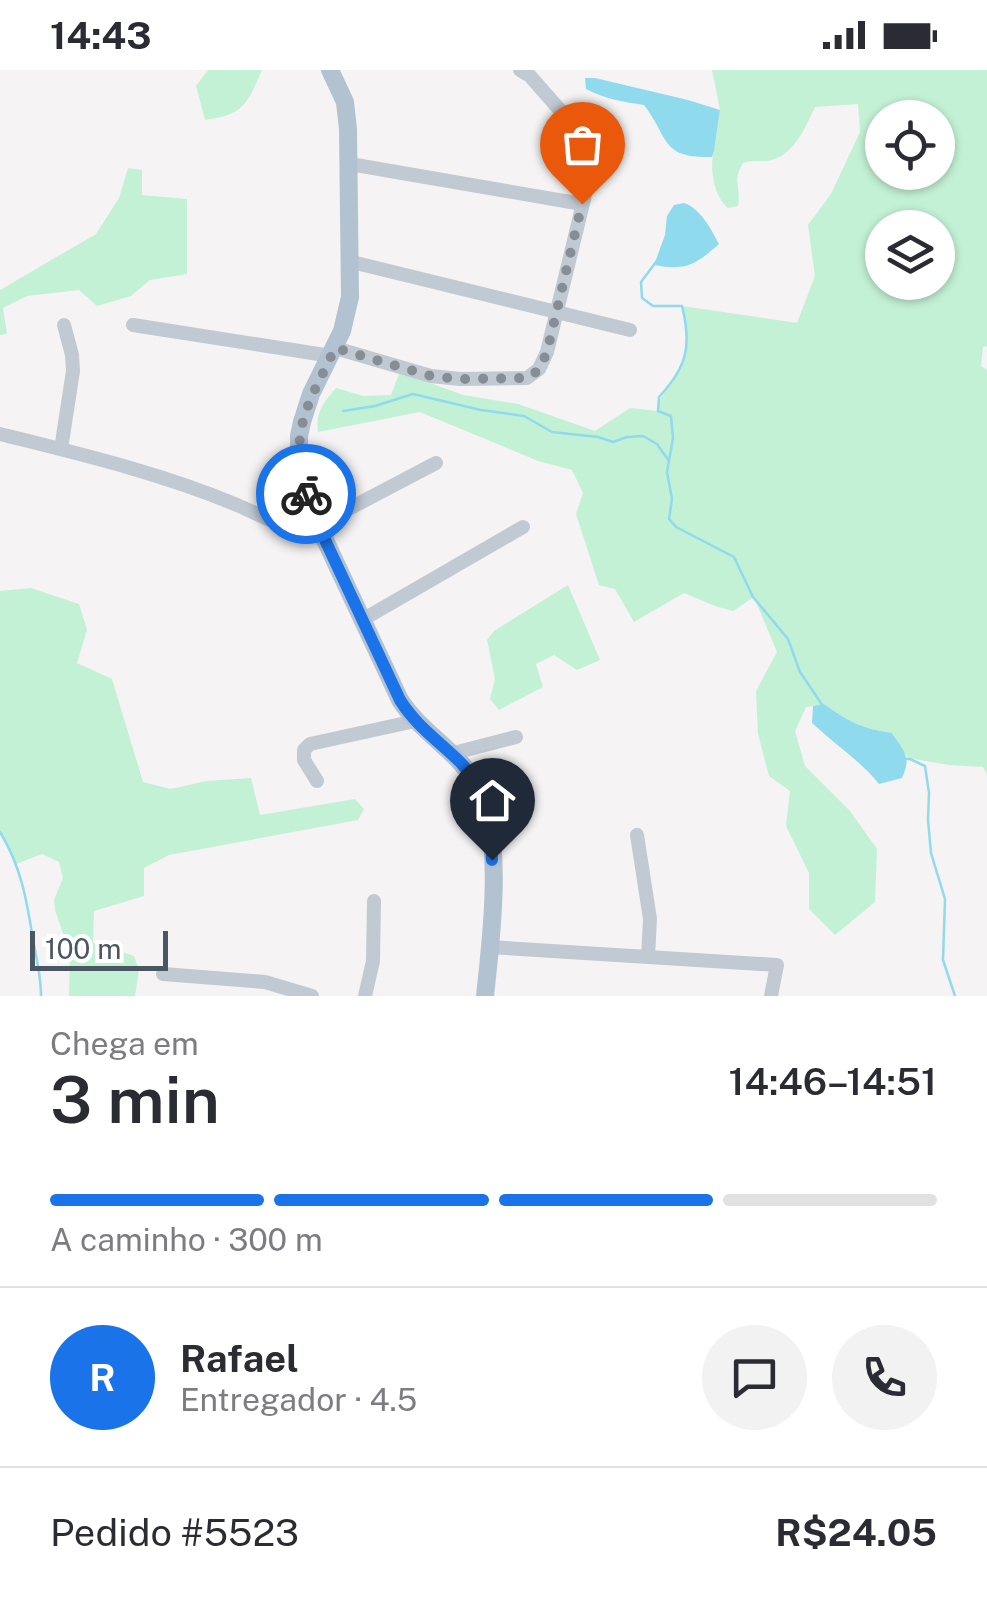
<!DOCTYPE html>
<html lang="pt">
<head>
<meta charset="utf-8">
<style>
	:root { --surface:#fff; --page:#f2f2f3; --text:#2b2b33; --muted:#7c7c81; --line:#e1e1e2; --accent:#1a73e8 }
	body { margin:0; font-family:"Public Sans",sans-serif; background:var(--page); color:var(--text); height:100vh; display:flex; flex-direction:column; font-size:38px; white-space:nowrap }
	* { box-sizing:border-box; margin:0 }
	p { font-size:32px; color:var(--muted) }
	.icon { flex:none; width:55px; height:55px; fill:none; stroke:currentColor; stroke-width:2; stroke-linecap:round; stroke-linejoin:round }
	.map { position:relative; height:926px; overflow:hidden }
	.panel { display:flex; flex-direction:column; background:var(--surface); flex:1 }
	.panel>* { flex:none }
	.controls { position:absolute; left:865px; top:30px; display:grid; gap:20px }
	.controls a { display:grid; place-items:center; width:90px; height:90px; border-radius:50%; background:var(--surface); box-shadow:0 2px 8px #0004; font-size:50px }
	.scale { position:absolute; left:30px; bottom:25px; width:138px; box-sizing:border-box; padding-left:10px; border:5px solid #4a5661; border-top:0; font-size:28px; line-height:35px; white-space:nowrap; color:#4a5661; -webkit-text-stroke:8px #fff; paint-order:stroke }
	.pin { position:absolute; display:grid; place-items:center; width:85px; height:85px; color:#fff; margin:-102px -42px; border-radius:50% 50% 50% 0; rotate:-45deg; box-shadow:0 0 10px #0007 }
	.pin .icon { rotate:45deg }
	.courier { position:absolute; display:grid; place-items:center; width:100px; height:100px; margin:-50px; border:8px solid #1a73e8; border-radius:50%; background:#fff; color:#222; box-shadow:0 2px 12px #0007 }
	.head em { font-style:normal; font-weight:600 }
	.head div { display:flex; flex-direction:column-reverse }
	.head { display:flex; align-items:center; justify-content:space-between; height:170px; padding:0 50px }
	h1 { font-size:65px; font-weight:600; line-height:75px }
	.bar { display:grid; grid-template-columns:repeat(4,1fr); gap:15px 10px; align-content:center; height:120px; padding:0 50px }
	.bar i { height:12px; border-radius:8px; background:var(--line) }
	.bar .current { background:var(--accent) }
	.bar p { grid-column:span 4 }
	.line { display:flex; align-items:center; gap:25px; padding:0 50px; border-top:2px solid var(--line) }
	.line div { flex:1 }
	.round { display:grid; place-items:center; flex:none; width:105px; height:105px; border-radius:52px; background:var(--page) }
	.status { display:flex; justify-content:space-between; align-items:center; height:70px; padding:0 50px; background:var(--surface); direction:ltr }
	.status svg { height:28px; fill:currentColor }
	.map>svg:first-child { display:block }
</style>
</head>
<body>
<div class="status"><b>14:43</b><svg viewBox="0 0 49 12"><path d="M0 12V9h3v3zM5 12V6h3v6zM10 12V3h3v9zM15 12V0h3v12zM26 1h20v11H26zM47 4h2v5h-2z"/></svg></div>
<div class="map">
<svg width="987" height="926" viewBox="0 0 987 926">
	<rect width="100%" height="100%" fill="#f5f3f3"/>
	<path fill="#c3f1d5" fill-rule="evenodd" d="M208 0H262C247 34 244 45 205 50L196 16Z
		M712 0H987V276L983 277 981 296 987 300V705L983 697 949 695 908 688 892 663C860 658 850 652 824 634L806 637 795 661 805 696 850 741 877 779 875 832 835 865 809 839V803L786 756 790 721 769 706 758 664 756 621 777 582 754 527 733 541 715 536 684 523 634 552 615 519 599 515 576 444 583 423 572 400 538 391 420 342 318 362C315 342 324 332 336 318L363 326 391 325 399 304 425 311 463 325 518 334 595 361 630 338 658 341C659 326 664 325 672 313 690 288 689 265 682 236L797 253 815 206 808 155 831 124 860 62 858 34 815 37C805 58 794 86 768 91 759 92 752 90 743 93 731 113 742 117 738 136L728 138C714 127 709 98 714 81L720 40ZM882 48H938V102H882ZM882 158H938V212H882Z
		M128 98 142 100V125L187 129V204L150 210 131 226 97 236 79 220 27 226 3 238 7 264 0 265V220L96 164 119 128Z
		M568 515 600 590 577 600 554 585 536 594 543 617 499 640 490 629 495 609 487 570 494 561Z
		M31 518 79 534 87 560 77 593 112 609 143 712 171 719 206 711 251 708 260 745 355 729 364 739 358 750 169 785 144 798V826L94 841 93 873 134 886 139 900 135 926H69L70 884 55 840 54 830 63 808 59 792 42 784 16 794 0 762V521Z"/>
	<path fill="#90daee" d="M585 8H595L688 30 720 40 714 81 712 87C660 88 670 69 644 35 624 32 605 29 586 19Z
		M684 133C701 139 711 159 719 174 695 195 686 201 654 195L665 165 667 146 674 135Z
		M824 634C850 652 860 658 892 663 904 682 912 686 902 708L879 714C860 690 834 674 812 653L813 636Z"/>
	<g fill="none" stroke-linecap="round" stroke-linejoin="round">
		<path stroke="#90daee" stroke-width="2.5" d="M656 192 641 212 642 228 653 236H682C692 276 687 297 659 327L658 341 671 346 673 368 667 402 672 429 669 449 676 457 734 487 753 527 788 569 800 602 823 636
			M343 341 375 336 413 324 481 340 524 346 552 362 598 367 613 372 627 367 643 366 657 374 669 391
			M905 689H910L925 696 929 723 928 750 931 783 945 829 943 890 955 926
			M0 762C21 796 27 831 33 870 37 889 41 907 41 926"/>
		<path stroke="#c1cad2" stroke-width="14" d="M350 94 582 134
			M352 192 630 260
			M133 255 331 286
			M335 278 431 306 460 309 527 308 539 299 547 282 593 92V82L589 73 530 6 520 0
			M0 364C80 384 161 403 237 435 261 445 292 465 318 455L436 393
			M61 379 73 301 72 285 64 255
			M362 550 523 457
			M450 684 516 667
			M317 711 304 690V680L310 674 415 651
			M637 765 650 849 648 887
			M489 877 777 895 771 926
			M163 904 265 912 312 926
			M365 926 373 891 374 831"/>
		<path stroke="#b3c2d1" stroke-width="18" d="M330 0 345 32 348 59 350 227 342 261 311 324 302 352 299 366V390L306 424 318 455 400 630C420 661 454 679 474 710 506 759 491 869 485 926"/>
	</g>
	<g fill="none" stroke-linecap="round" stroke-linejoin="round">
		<path stroke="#868d94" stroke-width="10" stroke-dasharray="0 18" d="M306 424C288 359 309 334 335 278L431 306 460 309 527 308 539 300 547 282 582 134"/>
		<path stroke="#1a73e8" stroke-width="12" d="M306 424 318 455 400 630C416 656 440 672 461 693 486 720 491 754 492 790"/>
	</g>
</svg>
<div class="controls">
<a><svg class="icon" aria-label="locate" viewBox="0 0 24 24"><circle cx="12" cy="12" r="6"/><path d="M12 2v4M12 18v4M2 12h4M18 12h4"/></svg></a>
<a><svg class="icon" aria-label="layers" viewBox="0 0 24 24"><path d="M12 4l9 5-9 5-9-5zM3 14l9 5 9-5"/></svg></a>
</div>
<div class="scale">100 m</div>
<div class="pin" style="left:582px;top:134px;background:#ea580c"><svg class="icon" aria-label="bag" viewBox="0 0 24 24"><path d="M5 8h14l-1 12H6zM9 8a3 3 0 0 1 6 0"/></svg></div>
<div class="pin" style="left:492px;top:790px;background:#1f2937"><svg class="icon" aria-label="home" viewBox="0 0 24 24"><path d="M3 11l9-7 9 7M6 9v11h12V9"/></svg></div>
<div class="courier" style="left:306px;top:424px"><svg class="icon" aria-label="bike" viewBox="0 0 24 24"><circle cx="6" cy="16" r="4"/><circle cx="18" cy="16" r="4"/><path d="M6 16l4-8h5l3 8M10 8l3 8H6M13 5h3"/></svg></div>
</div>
<section class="panel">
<div class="head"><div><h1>3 min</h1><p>Chega em</p></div><em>14:46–14:51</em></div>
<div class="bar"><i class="current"></i><i class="current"></i><i class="current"></i><i></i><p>A caminho · 300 m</p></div>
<div class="line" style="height:180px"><b class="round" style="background:var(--accent);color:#fff">R</b><div><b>Rafael</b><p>Entregador · 4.5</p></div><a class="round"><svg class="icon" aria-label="chat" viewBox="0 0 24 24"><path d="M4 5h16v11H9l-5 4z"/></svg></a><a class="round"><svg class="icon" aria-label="phone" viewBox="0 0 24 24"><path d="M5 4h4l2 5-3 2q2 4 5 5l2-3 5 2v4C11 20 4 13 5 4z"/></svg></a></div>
<div class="line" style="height:130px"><div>Pedido #5523</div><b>R$24.05</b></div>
</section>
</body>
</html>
